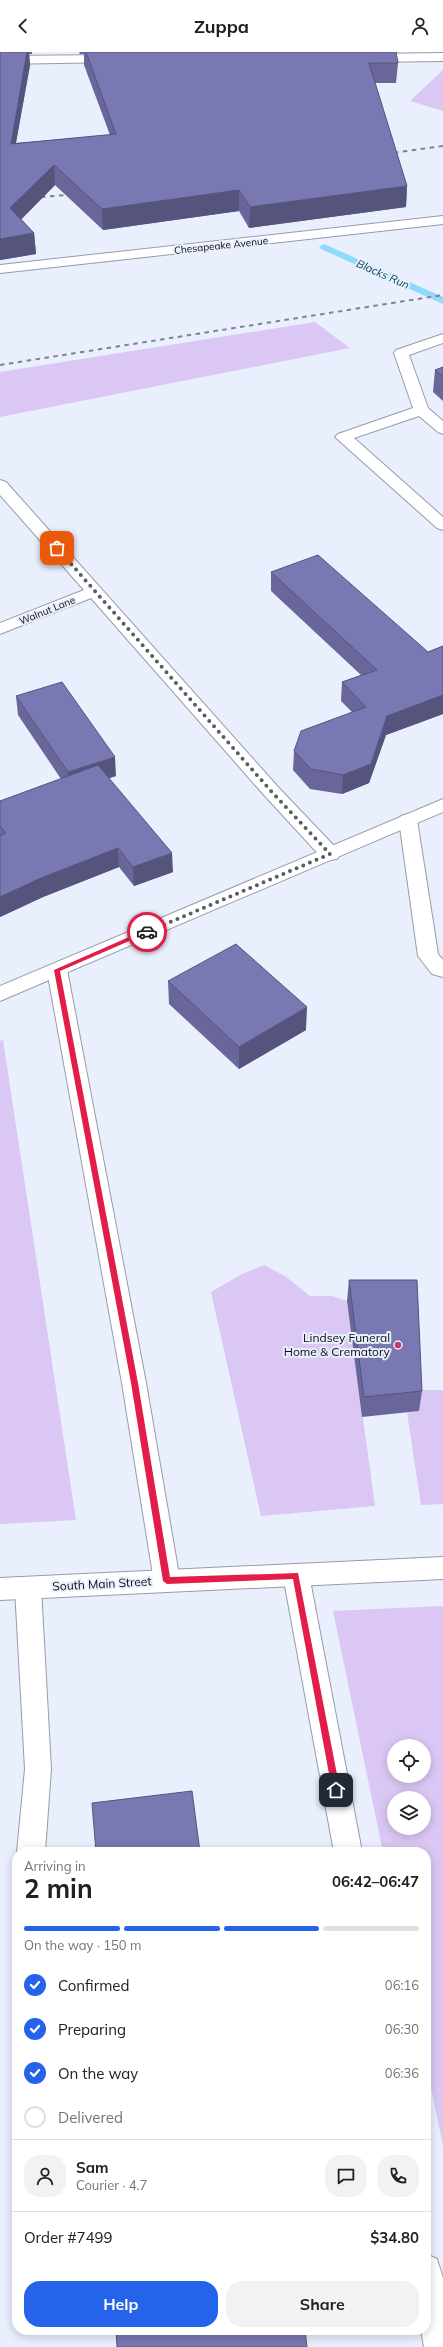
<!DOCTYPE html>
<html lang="en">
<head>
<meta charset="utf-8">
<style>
	:root { --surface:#fff; --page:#f2f2f2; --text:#202124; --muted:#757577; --line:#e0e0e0; --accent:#2563eb }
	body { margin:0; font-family:Mulish,sans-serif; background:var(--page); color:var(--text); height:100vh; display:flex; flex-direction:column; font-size:15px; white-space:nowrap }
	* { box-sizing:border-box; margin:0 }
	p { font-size:13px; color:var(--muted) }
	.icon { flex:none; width:22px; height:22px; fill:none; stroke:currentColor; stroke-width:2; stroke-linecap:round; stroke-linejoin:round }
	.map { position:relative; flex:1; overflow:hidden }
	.sheet { position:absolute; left:12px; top:1795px; width:419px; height:488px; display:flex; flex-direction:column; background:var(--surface); border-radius:16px; box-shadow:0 2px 10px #0003 }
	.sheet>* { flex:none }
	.buttons { position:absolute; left:387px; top:1687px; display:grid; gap:8px }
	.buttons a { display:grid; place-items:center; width:44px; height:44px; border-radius:50%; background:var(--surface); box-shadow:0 2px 10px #0003; font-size:20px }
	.pin { position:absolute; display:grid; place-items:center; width:34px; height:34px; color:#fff; margin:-17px; border-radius:8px; box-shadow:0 2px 6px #0006 }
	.courier { position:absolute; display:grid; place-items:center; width:40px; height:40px; margin:-20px; border:3px solid #e11d48; border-radius:50%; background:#fff; color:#222; box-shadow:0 1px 5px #0007 }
	.overview em { font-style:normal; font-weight:700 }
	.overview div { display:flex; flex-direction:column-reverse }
	.overview { display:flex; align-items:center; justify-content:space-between; height:68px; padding:0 12px }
	h1 { font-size:26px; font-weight:700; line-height:30px }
	.bar { display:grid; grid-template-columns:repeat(4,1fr); gap:6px 4px; align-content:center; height:48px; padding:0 12px }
	.bar i { height:5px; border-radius:3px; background:var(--line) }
	.bar .selected { background:var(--accent) }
	.bar p { grid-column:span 4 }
	.line { display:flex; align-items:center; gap:10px; padding:0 12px; border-top:1px solid var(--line) }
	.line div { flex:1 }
	.round { display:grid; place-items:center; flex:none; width:42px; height:42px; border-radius:16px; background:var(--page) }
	ol { padding:0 12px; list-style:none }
	li { display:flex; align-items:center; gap:12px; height:44px }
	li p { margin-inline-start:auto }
	li .icon { padding:4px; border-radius:50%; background:var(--accent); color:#fff; stroke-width:4 }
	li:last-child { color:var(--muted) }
	li i { width:22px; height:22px; border:2px solid var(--line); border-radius:50% }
	.primary-button { display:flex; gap:8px; margin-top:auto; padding:8px 12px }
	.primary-button a { flex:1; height:46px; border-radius:16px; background:var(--accent); color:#fff; font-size:16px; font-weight:700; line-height:46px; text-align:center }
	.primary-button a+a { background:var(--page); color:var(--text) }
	header { display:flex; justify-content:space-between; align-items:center; height:52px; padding:0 12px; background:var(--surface); font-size:18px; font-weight:700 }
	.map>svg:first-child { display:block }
</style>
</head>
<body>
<header><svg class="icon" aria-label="back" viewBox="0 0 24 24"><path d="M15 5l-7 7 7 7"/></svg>Zuppa<svg class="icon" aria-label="person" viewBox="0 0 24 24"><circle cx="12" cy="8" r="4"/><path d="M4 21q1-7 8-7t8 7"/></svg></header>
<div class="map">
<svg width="443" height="2295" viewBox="0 0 443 2295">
	<rect width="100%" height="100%" fill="#e9effd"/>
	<path fill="#dac7f4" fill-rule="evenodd" d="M443 18V59L410 49Z
		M315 270 350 296 0 365V320Z
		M3 988 76 1468 0 1472V989Z
		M264 1213 285 1224 310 1244H332L347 1249 375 1454 261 1464 211 1240 242 1222Z
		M418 1338H443V1452L421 1453 407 1361 419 1359Z
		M443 1554V2094L426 2011V1800H383L333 1559ZM394 1694H424V1724H394ZM394 1746H424V1776H394Z"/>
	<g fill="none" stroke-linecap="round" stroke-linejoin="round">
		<path fill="#8edafd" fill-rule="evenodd" d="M324 192 443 245V252L321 197 319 195Z"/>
		<g stroke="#969ca9" stroke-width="2">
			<path id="lane" d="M443 282V291L409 303 428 356 443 369V382L438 380 419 364 354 386 443 465V478L437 476 335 385 338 382 413 356 394 301 396 298Z
				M408 762 415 764 417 768 438 902 443 908V925L432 922 418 904 399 768 401 764Z
				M57 911 64 913 67 918 146 1331 180 1529 176 1537 167 1540 158 1537 154 1529 122 1331 47 918 50 913Z
				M28 1525 37 1528 41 1536 51 1717 45 1800H17L25 1717 15 1536 19 1528Z"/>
		</g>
		<g stroke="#969ca9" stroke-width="2">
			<path id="street" d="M443 1V9L367 10 361 6 367 2Z
				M113 3 119 7 117 10 0 12V4Z
				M443 164V172L0 221V213Z
				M0 428 6 430 278 735 337 797 340 802 337 807 330 808 323 807 264 743 91 546 0 582V571L84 538 0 443Z"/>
		</g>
		<g stroke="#969ca9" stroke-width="2">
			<path id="secondary" d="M296 1512 305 1515 309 1523 362 1800H334L283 1523 287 1515Z
				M426 2202 437 2207 443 2226V2295H424L421 2278H426Z"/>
		</g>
		<g stroke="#969ca9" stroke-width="2">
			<path id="primary" d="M443 747V760L0 949V934Z
				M443 1505V1527L0 1548V1526Z"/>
		</g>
		<use href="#lane" fill="#fff" fill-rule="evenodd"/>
		<use href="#street" fill="#fff" fill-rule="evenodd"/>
		<use href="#secondary" fill="#fff" fill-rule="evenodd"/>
		<use href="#primary" fill="#fff" fill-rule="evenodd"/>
		<path stroke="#7f838d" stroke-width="2" stroke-dasharray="4.5 4.5" stroke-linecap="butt" d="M385 102 443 94
			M32 146 76 142
			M0 313 443 243"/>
	</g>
	<path fill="#69679a" d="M0 0H32V2H29L30 13 16 91 110 83 84 13V2H80L79 0H396L398 11 396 31H375L407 134 406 155 249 176 239 159 103 178 55 133 21 167 34 181 36 202 0 208Z
		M443 315V349L433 340 435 318Z
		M271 520 428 600 443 594V662L386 683 369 731 342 742 310 737 293 718 294 699 352 660 341 649 342 630 361 623 271 539Z
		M16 644 116 724 109 726 173 820 134 834 119 815 43 845 0 865V749L61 727 18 663Z
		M168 929 306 978 239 1017 169 952Z
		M349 1228 422 1339 419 1359 362 1365 347 1249Z"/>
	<path fill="#55547d" d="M27 0H29L30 13 12 112 11 92Z
		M54 113 55 133 12 177 10 156Z
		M407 134 406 155 249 176 250 155Z
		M239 138V159L103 178 102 157Z
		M34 181 36 202 0 208V187Z
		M443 643V662L386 683 369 731 342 742 343 723 387 664Z
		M115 705 116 724 69 739 68 720Z
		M118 796 119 815 43 845 0 865V845L41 826Z
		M172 801 173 820 134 834 133 815Z
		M307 955 306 978 239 1017V995Z"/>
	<path fill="#7a78b3" stroke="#55547d" d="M0 0H27L11 92 116 82 86 0H396L398 11H369L407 134 250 155 239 138 102 157 54 113 10 156 34 181 0 187Z
		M443 315V324L435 318Z
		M318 503 428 600 443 594V643L387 664 371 712 343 723 311 717 294 699 301 679 366 655 342 630 377 618 271 520Z
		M62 630 115 705 68 720 16 644Z
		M98 713 172 801 133 815 118 796 41 826 0 845V784L6 781 0 774V749Z
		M236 892 307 955 239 995 168 929Z
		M349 1228H417L422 1339 364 1345Z
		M192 1739 200 1800H96L92 1751Z
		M116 2278H305L307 2295H117Z"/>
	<path fill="#e11d48" d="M145 878 150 880 60 919 138 1331 170 1525 298 1521 340 1738 336 1742 332 1738 293 1527 167 1532 163 1529 131 1331 54 918Z"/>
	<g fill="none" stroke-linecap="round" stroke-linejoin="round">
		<path stroke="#595d65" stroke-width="4" stroke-dasharray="0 7.2" d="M57 496 271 739 330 802 147 880"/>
	</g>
	<circle fill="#c53a71" stroke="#e9effd" stroke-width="1.5" cx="398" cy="1293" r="4"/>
	<g text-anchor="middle" stroke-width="4" stroke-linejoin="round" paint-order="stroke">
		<g font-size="10" fill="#0c0e13" stroke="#e9effd">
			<text transform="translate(221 193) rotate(-6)" y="4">Chesapeake Avenue</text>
			<text transform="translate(47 558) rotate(-22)" y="4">Walnut Lane</text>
		</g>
		<g font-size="11" font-style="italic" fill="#00435a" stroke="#e9effd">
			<text transform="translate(383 222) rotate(24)" y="4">Blacks Run</text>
		</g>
		<g font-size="12" fill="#0c0e13" stroke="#e9effd" text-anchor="end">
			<text x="390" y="1290">Lindsey Funeral<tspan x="390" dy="14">Home &amp; Crematory</tspan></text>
		</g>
		<g font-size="12" fill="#0c0e13" stroke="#e9effd">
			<text transform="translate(102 1532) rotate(-3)" y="4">South Main Street</text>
		</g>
	</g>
</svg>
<div class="buttons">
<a><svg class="icon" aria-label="locate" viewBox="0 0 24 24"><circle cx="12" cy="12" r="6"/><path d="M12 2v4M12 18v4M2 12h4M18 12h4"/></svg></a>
<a><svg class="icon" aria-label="layers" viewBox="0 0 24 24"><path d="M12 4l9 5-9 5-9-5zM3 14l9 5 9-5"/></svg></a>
</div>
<div class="pin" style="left:57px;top:496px;background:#ea580c"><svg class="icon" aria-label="bag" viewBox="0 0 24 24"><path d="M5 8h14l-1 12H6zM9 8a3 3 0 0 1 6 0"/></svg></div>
<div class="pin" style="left:336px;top:1738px;background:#1f2937"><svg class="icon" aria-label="home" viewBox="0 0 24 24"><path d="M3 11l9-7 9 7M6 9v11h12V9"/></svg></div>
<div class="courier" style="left:147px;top:880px"><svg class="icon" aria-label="car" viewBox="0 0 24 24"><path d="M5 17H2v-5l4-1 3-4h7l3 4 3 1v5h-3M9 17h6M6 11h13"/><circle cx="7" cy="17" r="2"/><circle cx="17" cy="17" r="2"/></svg></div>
<section class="sheet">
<div class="overview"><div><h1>2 min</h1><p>Arriving in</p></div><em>06:42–06:47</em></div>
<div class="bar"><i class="selected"></i><i class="selected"></i><i class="selected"></i><i></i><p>On the way · 150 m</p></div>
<ol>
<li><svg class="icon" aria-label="check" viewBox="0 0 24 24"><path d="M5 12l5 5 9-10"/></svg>Confirmed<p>06:16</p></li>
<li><svg class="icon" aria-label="check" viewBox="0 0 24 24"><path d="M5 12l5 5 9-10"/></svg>Preparing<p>06:30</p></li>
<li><svg class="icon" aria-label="check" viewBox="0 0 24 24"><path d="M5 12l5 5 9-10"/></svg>On the way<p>06:36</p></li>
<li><i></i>Delivered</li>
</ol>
<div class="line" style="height:72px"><a class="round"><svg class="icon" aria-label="person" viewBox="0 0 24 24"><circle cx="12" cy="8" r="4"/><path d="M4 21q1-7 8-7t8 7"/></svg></a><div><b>Sam</b><p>Courier · 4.7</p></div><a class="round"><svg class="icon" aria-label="chat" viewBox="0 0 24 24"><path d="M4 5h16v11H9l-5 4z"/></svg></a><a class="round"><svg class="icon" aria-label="phone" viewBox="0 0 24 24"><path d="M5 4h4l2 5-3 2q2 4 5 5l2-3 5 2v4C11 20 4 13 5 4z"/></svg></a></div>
<div class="line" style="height:52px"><div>Order #7499</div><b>$34.80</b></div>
<div class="primary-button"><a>Help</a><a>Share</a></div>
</section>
</div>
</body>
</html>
